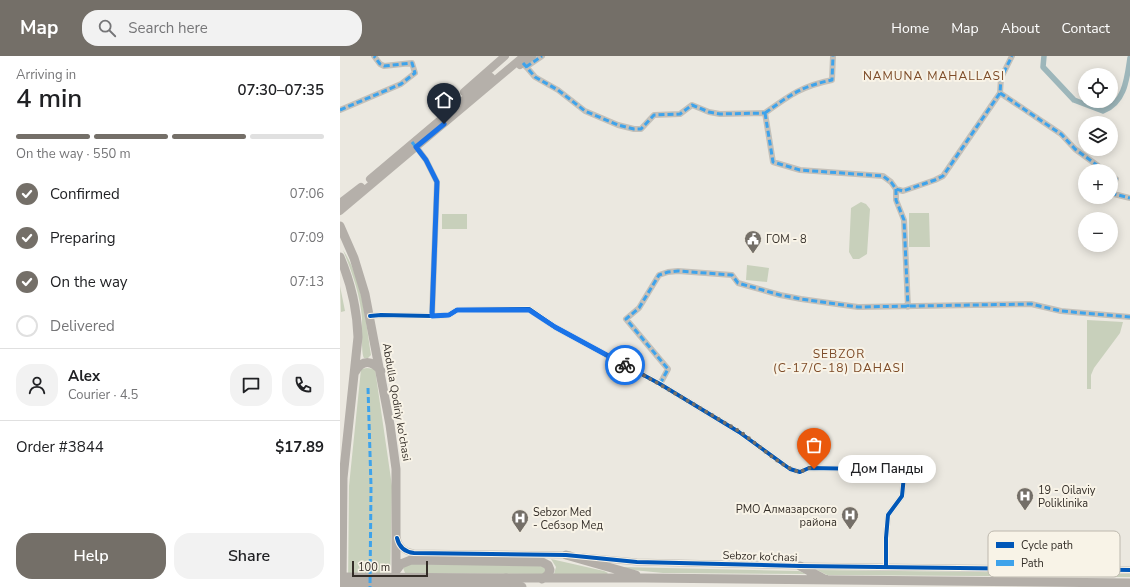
<!DOCTYPE html>
<html lang="en">
<head>
<meta charset="utf-8">
<style>
	:root { --surface:#fff; --page:#f2f2f2; --text:#202124; --muted:#757577; --line:#e0e0e0; --accent:#746f68 }
	body { margin:0; font-family:"Nunito Sans",sans-serif; background:var(--page); color:var(--text); height:100vh; display:flex; flex-direction:column; font-size:15px; white-space:nowrap }
	* { box-sizing:border-box; margin:0 }
	p { font-size:13px; color:var(--muted) }
	.icon { flex:none; width:22px; height:22px; fill:none; stroke:currentColor; stroke-width:2; stroke-linecap:round; stroke-linejoin:round }
	.map { position:relative; flex:1; overflow:hidden }
	.panel { display:flex; flex-direction:column; background:var(--surface); width:340px }
	.panel>* { flex:none }
	.tools { position:absolute; left:738px; top:12px; display:grid; gap:8px }
	.tools a { display:grid; place-items:center; width:40px; height:40px; border-radius:50%; background:var(--surface); box-shadow:0 2px 10px #0003; font-size:20px }
	.scale { position:absolute; left:12px; bottom:10px; width:76px; box-sizing:border-box; padding-left:4px; border:2px solid #342e28; border-top:0; font-size:11px; line-height:14px; white-space:nowrap; color:#342e28; -webkit-text-stroke:3px #f8f3e7; paint-order:stroke }
	.pin { position:absolute; display:grid; place-items:center; width:34px; height:34px; color:#fff; margin:-41px -17px; border-radius:50% 50% 50% 0; rotate:-45deg; box-shadow:0 0 4px #0007 }
	.pin .icon { rotate:45deg }
	.courier { position:absolute; display:grid; place-items:center; width:40px; height:40px; margin:-20px; border:3px solid #1a73e8; border-radius:50%; background:#fff; color:#222; box-shadow:0 1px 5px #0007 }
	.bubble { position:absolute; height:28px; border-radius:14px; background:var(--surface); box-shadow:0 2px 10px #0003; font-size:13px; font-weight:600; line-height:28px; text-align:center }
	.summary em { font-style:normal; font-weight:600 }
	.summary div { display:flex; flex-direction:column-reverse }
	.summary { display:flex; align-items:center; justify-content:space-between; height:68px; padding:0 16px }
	h1 { font-size:26px; font-weight:600; line-height:30px }
	.bar { display:grid; grid-template-columns:repeat(4,1fr); gap:6px 4px; align-content:center; height:48px; padding:0 16px }
	.bar i { height:5px; border-radius:3px; background:var(--line) }
	.bar .active { background:var(--accent) }
	.bar p { grid-column:span 4 }
	.line { display:flex; align-items:center; gap:10px; padding:0 16px; border-top:1px solid var(--line) }
	.line div { flex:1 }
	.round { display:grid; place-items:center; flex:none; width:42px; height:42px; border-radius:16px; background:var(--page) }
	ol { padding:0 16px; list-style:none }
	li { display:flex; align-items:center; gap:12px; height:44px }
	li p { margin-inline-start:auto }
	li .icon { padding:4px; border-radius:50%; background:var(--accent); color:#fff; stroke-width:4 }
	li:last-child { color:var(--muted) }
	li i { width:22px; height:22px; border:2px solid var(--line); border-radius:50% }
	.action { display:flex; gap:8px; margin-top:auto; padding:8px 16px }
	.action a { flex:1; height:46px; border-radius:16px; background:var(--accent); color:#fff; font-size:16px; font-weight:600; line-height:46px; text-align:center }
	.action a+a { background:var(--page); color:var(--text) }
	header { display:flex; align-items:center; gap:24px; box-sizing:border-box; height:56px; padding:0 20px; background:var(--accent); color:#fff }
	header strong { font-size:19px }
	nav { display:flex; gap:22px; margin-inline-start:auto; font-size:14px }
	.search { width:280px; height:36px; background:var(--page); display:flex; align-items:center; gap:10px; box-sizing:border-box; padding:0 14px; border-radius:16px; color:var(--muted); font-size:15px }
	main { display:flex; flex:1; min-height:0 }
	.map>svg:first-child { display:block }
</style>
</head>
<body>
<header>
<strong>Map</strong>
<div class="search"><svg class="icon" aria-label="search" viewBox="0 0 24 24"><circle cx="10" cy="10" r="6"/><path d="M15 15l6 6"/></svg>Search here</div>
<nav><a>Home</a><a>Map</a><a>About</a><a>Contact</a></nav>
</header>
<main>
<section class="panel">
<div class="summary"><div><h1>4 min</h1><p>Arriving in</p></div><em>07:30–07:35</em></div>
<div class="bar"><i class="active"></i><i class="active"></i><i class="active"></i><i></i><p>On the way · 550 m</p></div>
<ol>
<li><svg class="icon" aria-label="check" viewBox="0 0 24 24"><path d="M5 12l5 5 9-10"/></svg>Confirmed<p>07:06</p></li>
<li><svg class="icon" aria-label="check" viewBox="0 0 24 24"><path d="M5 12l5 5 9-10"/></svg>Preparing<p>07:09</p></li>
<li><svg class="icon" aria-label="check" viewBox="0 0 24 24"><path d="M5 12l5 5 9-10"/></svg>On the way<p>07:13</p></li>
<li><i></i>Delivered</li>
</ol>
<div class="line" style="height:72px"><a class="round"><svg class="icon" aria-label="person" viewBox="0 0 24 24"><circle cx="12" cy="8" r="4"/><path d="M4 21q1-7 8-7t8 7"/></svg></a><div><b>Alex</b><p>Courier · 4.5</p></div><a class="round"><svg class="icon" aria-label="chat" viewBox="0 0 24 24"><path d="M4 5h16v11H9l-5 4z"/></svg></a><a class="round"><svg class="icon" aria-label="phone" viewBox="0 0 24 24"><path d="M5 4h4l2 5-3 2q2 4 5 5l2-3 5 2v4C11 20 4 13 5 4z"/></svg></a></div>
<div class="line" style="height:52px"><div>Order #3844</div><b>$17.89</b></div>
<div class="action"><a>Help</a><a>Share</a></div>
</section>
<div class="map">
<svg width="790" height="531" viewBox="0 0 790 531">
	<rect width="100%" height="100%" fill="#ebe8e0"/>
	<path fill="#c8d0bb" d="M521 146 526 148 530 153 527 198 519 203H513L509 196 511 152Z
		M569 157H589L590 191H569Z
		M102 158H127V173H102Z
		M3 194C22 222 26 266 31 299L28 302H24C21 298 22 270 22 262 20 238 12 216 3 194Z
		M407 209 429 212 427 226 406 224Z
		M0 230 5 255 1 256Z
		M747 264 783 266 780 277 754 312 751 319V333H747Z
		M27 312 35 313 52 430 50 531H8L9 430 21 313Z
		M211 503 264 515 268 517 266 519 214 518 216 511Z
		M67 508 203 509 207 513 204 518 65 517 63 512Z
		M282 511 459 515 466 518 323 517 283 513Z
		M477 514 790 518V521L487 519Z"/>
	<g fill="none" stroke-linecap="round" stroke-linejoin="round">
		<path stroke="#9db6ba" stroke-width="5.5" d="M704 0 703 11 734 44 763 55C785 47 787 22 790 2"/>
		<path stroke="#c4c0b9" stroke-width="6" d="M183 7 195 21 218 34 245 55 278 69 294 73H301L314 59 340 58 352 49 369 56 380 58 425 57
			M186 11 202 0
			M660 37 721 78 735 93 765 115
			M0 54 61 28 75 17 72 7 44 10 40 8 34 0
			M425 57 433 106 460 114 543 120 551 126 556 133 563 135 595 124 603 120 660 37 661 22 672 0
			M425 57C450 39 462 30 492 24L493 0
			M75 89 86 104 97 126 92 260
			M771 120 776 123 773 129 774 138 790 142
			M556 133V144L564 164 568 251
			M30 260 41 259 92 260 109 259 117 254 189 253 215 271 320 328 399 376 450 413 460 416 469 412 529 413 565 410 562 440 548 459 546 482V511
			M320 328 328 313 286 263 299 252 319 219 328 216 338 215 392 219 398 227 440 239 461 243 518 251 691 248 721 255 790 261"/>
		<path stroke="#c4c0b9" stroke-width="7" d="M57 482C59 491 65 496 74 497L230 499
			M243 501 297 506 460 510 790 514"/>
		<path stroke="#b5b0aa" stroke-width="8" d="M180 9 192 0
			M124 36 165 0
			M30 123 151 21
			M0 147 21 131
			M0 155 184 0"/>
		<path stroke="#b3aea8" stroke-width="9" d="M0 170 14 202 25 238 50 369 56 413V528
			M0 201C11 227 17 253 18 281L3 422 2 529
			M15 316C22 303 32 304 41 315
			M226 499 296 519
			M460 510 486 524
			M56 515 61 508 71 504 202 506 208 509 210 514 208 519 202 523
			M166 522H305L790 527
			M166 531H182"/>
		<path stroke="#b3aea8" stroke-width="9" d="M0 521 166 522
			M0 529 166 531"/>
		<path stroke="#3ea3eb" stroke-width="3" stroke-dasharray="6 3" stroke-linecap="butt" d="M183 7 195 21 218 34 245 55 278 69 294 73H301L314 59 340 58 352 49 369 56 380 58 425 57
			M186 11 202 0
			M660 37 721 78 735 93 765 115
			M0 54 61 28 75 17 72 7 44 10 40 8 34 0
			M425 57 433 106 460 114 543 120 551 126 556 133 563 135 595 124 603 120 660 37 661 22 672 0
			M425 57C450 39 462 30 492 24L493 0
			M72 86 86 104 97 126 92 260
			M771 120 776 123 773 129 774 138 790 142
			M556 133V144L564 164 568 251
			M320 328 328 313 286 263 299 252 319 219 328 216 338 215 392 219 398 227 440 239 461 243 518 251 691 248 721 255 790 261
			M28 332 31 430 30 531"/>
		<g stroke="#f8f3e7" stroke-width="6">
			<path id="cycleway" d="M30 260 41 259 92 260 109 259 117 254 189 253 215 271 320 328 399 376 450 413 460 416 469 412 529 413 565 410 562 440 548 459 546 482V511
				M57 482C59 491 65 496 74 497L226 499 297 506 460 510 790 514"/>
		</g>
		<use href="#cycleway" stroke="#0057b8" stroke-width="4"/>
	</g>
	<g fill="none" stroke-linecap="round" stroke-linejoin="round">
		<path stroke="#746f68" stroke-width="4" stroke-dasharray="0 7.2" d="M285 309C324 330 361 353 399 375 416 386 441 412 460 416L469 412 474 413"/>
		<path stroke="#1a73e8" stroke-width="5" d="M104 68 76 91 86 104 97 126 92 260 109 259 117 254H189L215 271 285 309"/>
	</g>
	<defs>
		<g id="civic-pin" transform="scale(0.9)"><path d="M0 17L-7.5 6A9.5 9.5 0 1 1 7.5 6Z" fill="#746f68" stroke="#f8f3e7"/><path d="M-.6-6.5H3V-4.5H.6V-3L4-1V1h2V6H-6V1h2V-1L-.6-3ZM-1.2 2.5V6h2.4V2.5Z" fill="#fff"/></g>
		<g id="hospital-pin" transform="scale(0.9)"><path d="M0 17L-7.5 6A9.5 9.5 0 1 1 7.5 6Z" fill="#746f68" stroke="#f8f3e7"/><path d="M-5-5h3v3.5h4V-5h3V5h-3V1.5h-4V5h-3Z" fill="#fff"/></g>
	</defs>
	<g fill-rule="evenodd">
		<use href="#civic-pin" x="413" y="183"/>
		<use href="#hospital-pin" x="685" y="440"/>
		<use href="#hospital-pin" x="510" y="459"/>
		<use href="#hospital-pin" x="180" y="462"/>
	</g>
	<g text-anchor="middle" stroke-width="4" stroke-linejoin="round" paint-order="stroke">
		<g font-size="11" fill="#342e28" stroke="#f8f3e7" text-anchor="start">
			<text x="426" y="187">ГОМ - 8</text>
			<text x="698" y="438">19 - Oilaviy<tspan x="698" dy="13">Poliklinika</tspan></text>
			<text x="497" y="457" text-anchor="end">РМО Алмазарского<tspan x="497" dy="13">района</tspan></text>
			<text x="193" y="460">Sebzor Med<tspan x="193" dy="13">- Себзор Мед</tspan></text>
		</g>
		<g font-size="11" fill="#342e28" stroke="#f8f3e7">
			<text transform="translate(57 346) rotate(80)" y="4">Abdulla Qodiriy ko'chasi</text>
			<text transform="translate(420 500) rotate(2)" y="4">Sebzor ko‘chasi</text>
		</g>
		<g font-size="12" letter-spacing="1" fill="#7d4b27" stroke="#f8f3e7">
			<text x="594" y="24">NAMUNA MAHALLASI</text>
			<text x="499" y="302">SEBZOR<tspan x="499" dy="14">(C-17/C-18) DAHASI</tspan></text>
		</g>
	</g>
	<rect x="648" y="475" width="132" height="46" rx="6" fill="#f8f3e7" stroke="#bdb8ae" stroke-width="1"/>
	<rect x="656" y="486" width="18" height="6" fill="#0057b8"/>
	<rect x="656" y="504" width="18" height="6" fill="#3ea3eb"/>
	<g font-size="11" fill="#342e28">
		<text x="681" y="493">Cycle path</text>
		<text x="681" y="511">Path</text>
	</g>
</svg>
<div class="tools">
<a><svg class="icon" aria-label="locate" viewBox="0 0 24 24"><circle cx="12" cy="12" r="6"/><path d="M12 2v4M12 18v4M2 12h4M18 12h4"/></svg></a>
<a><svg class="icon" aria-label="layers" viewBox="0 0 24 24"><path d="M12 4l9 5-9 5-9-5zM3 14l9 5 9-5"/></svg></a>
<a>+</a>
<a>−</a>
</div>
<div class="scale">100 m</div>
<div class="pin" style="left:474px;top:413px;background:#ea580c"><svg class="icon" aria-label="bag" viewBox="0 0 24 24"><path d="M5 8h14l-1 12H6zM9 8a3 3 0 0 1 6 0"/></svg></div>
<div class="pin" style="left:104px;top:68px;background:#1f2937"><svg class="icon" aria-label="home" viewBox="0 0 24 24"><path d="M3 11l9-7 9 7M6 9v11h12V9"/></svg></div>
<div class="courier" style="left:285px;top:309px"><svg class="icon" aria-label="bike" viewBox="0 0 24 24"><circle cx="6" cy="16" r="4"/><circle cx="18" cy="16" r="4"/><path d="M6 16l4-8h5l3 8M10 8l3 8H6M13 5h3"/></svg></div>
<div class="bubble" style="left:498px;top:399px;width:98px">Дом Панды</div>
</div>
</main>
</body>
</html>
